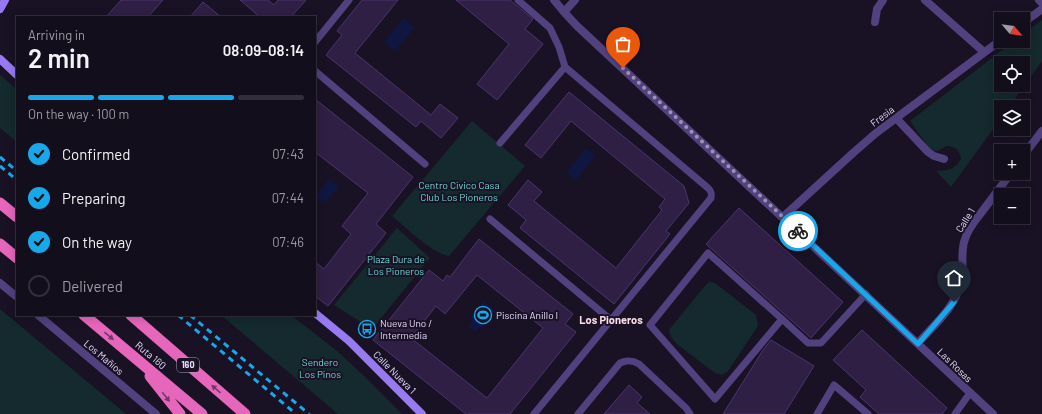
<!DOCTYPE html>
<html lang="en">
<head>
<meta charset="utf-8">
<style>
	:root { --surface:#130e1c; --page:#201c29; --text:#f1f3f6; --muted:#9d9ca3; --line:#322e3b; --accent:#18a7e9 }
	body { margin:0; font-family:Barlow,sans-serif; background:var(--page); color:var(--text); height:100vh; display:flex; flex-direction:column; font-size:15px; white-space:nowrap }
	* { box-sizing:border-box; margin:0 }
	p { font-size:13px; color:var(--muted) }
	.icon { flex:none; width:22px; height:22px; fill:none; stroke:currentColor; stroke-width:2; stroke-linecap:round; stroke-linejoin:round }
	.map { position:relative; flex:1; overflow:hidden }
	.side { position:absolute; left:16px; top:16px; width:300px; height:300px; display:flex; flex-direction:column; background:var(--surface); border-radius:0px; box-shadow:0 2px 10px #0003,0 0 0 1px var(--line) }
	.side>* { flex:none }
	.needle { width:26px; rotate:119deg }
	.controls { position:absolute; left:994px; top:12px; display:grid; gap:8px }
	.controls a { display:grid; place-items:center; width:36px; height:36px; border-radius:0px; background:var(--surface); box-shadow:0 2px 10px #0003,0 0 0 1px var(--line); font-size:20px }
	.pin { position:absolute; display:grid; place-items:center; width:34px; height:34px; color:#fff; margin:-41px -17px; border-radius:50% 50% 50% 0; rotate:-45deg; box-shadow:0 0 4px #0007 }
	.pin .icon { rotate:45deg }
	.courier { position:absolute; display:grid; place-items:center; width:40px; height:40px; margin:-20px; border:3px solid #18a7e9; border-radius:50%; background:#fff; color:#222; box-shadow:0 1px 5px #0007 }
	.head em { font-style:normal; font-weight:600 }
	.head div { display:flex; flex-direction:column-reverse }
	.head { display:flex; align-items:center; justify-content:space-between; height:68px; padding:0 12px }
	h1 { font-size:26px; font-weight:600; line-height:30px }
	.bar { display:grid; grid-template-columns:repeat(4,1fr); gap:6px 4px; align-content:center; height:48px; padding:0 12px }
	.bar i { height:5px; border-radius:3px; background:var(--line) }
	.bar .active { background:var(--accent) }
	.bar p { grid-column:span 4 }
	ol { padding:0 12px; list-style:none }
	li { display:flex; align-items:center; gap:12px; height:44px }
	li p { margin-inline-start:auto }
	li .icon { padding:4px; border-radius:50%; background:var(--accent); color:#111; stroke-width:4 }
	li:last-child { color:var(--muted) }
	li i { width:22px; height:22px; border:2px solid var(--line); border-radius:50% }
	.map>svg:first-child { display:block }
</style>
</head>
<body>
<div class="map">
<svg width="1042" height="414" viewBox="0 0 1042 414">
	<rect width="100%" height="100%" fill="#191225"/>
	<path fill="#152a2e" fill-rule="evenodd" d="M1042 20V61L1009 107H1001V118L951 187 936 171C949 170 953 171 961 159 959 149 956 147 947 146L937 151 930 149 910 121 1014 41H1023V34ZM1001 63H1023V85H1001Z
		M0 75 17 89V142L0 128Z
		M472 121 525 166 449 256C430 252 407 228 392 216Z
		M397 228 430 258 372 329 334 305Z
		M709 282 715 283 756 315 758 326 728 371 722 375 715 373 678 345 671 337 669 330 704 287Z
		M0 309 126 414H0Z
		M221 315H291L337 351 361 373 402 414H338Z"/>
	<path fill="#0f1740" d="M404 18 415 27 395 51 384 42Z
		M586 148 595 156 576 180 566 172Z
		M329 179 339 186 325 203 316 196Z
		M483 301 496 311 482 329 479 327 476 332 468 326 472 321 470 319Z"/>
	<path fill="#2f1f44" stroke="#4c346e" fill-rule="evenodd" d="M121 0H163L148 17H106Z
		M240 0H268L274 5 278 0H306L291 17H260Z
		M362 0H398L355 53 431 115 440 104 458 118 441 138 421 121 416 127 326 55 342 35 337 31Z
		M456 0H510L533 19 525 29 543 44 497 100 477 84 509 44Z
		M203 2 221 17H190Z
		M569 92 684 186 689 203 666 231 670 234 614 304 520 228 526 220 508 205 528 180 542 192 534 201 616 268 662 210 659 207 665 199 571 121 541 158 525 145Z
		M315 99 413 177 376 224 386 233 328 306 315 296V262L324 269 351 234 342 226 368 193 315 152Z
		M739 208 843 302 811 338 706 244Z
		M479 239 573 314 565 324 576 332 510 414H466L373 340 429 270 443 281 447 275 450 277ZM477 275 543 328 487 398 411 338 436 306 445 314Z
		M862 330 947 408 942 414H879L860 397 866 390 833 360Z
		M771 340 814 366 784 414H723L763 350Z
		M629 385 642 397 637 403 650 414H604Z"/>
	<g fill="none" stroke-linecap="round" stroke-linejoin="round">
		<path stroke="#51417f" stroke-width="7" d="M315 42 349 0
			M315 71 425 164
			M500 143 565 67 559 47 550 28 518 0
			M490 219 611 320
			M782 319 715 399 650 325 708 253 782 319 808 343H821L866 294
			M534 414 711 198C712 193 711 191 708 188L565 67
			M578 414 620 363C627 360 632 360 639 364L686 408 690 414
			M817 414 834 385 868 414
			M955 414 970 393"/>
		<path stroke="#51417f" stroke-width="8" d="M554 0 564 12 577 26 993 414
			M925 0 984 52
			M1039 0 1042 3
			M564 12 575 0
			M875 22 877 9 883 0
			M1023 23 1042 9
			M896 118 928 152 934 156 944 159
			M1023 156 1042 131
			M783 217 853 153 876 133 1001 40
			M0 283 17 297
			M38 315 156 414
			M918 343C935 324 958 305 962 278 964 265 960 252 965 239 968 229 975 221 981 213 991 200 1001 186 1011 173"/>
		<path stroke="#977af2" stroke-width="8" d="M0 9 5 0
			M0 59 17 75
			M315 313 349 341 422 414"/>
		<path stroke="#e666bc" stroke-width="11" d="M0 203 17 217
			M0 244 17 258
			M84 315 202 414
			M131 315 245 414
			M150 376 180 414"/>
		<path stroke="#18a7e9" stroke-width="3" stroke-dasharray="6 5" stroke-linecap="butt" d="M0 157 17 171
			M0 166 17 180
			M178 315 296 414
			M190 315 309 414"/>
	</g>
	<defs><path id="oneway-solid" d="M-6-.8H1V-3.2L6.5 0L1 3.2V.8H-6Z"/></defs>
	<g fill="#753869">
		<use href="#oneway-solid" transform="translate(109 336) rotate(40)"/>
		<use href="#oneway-solid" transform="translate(216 389) rotate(-139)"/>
		<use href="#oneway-solid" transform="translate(166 397) rotate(52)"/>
	</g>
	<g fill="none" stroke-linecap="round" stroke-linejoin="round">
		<path stroke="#9d93b0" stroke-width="4" stroke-dasharray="0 7.2" d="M623 68 798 231"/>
		<path stroke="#18a7e9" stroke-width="5" d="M798 231 918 344 954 302"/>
	</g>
	<defs>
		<g id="stadium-ring" transform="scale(0.9)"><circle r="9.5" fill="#191225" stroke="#18a7e9" stroke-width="1.5"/><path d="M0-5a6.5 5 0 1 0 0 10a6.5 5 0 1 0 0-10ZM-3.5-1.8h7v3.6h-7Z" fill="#18a7e9"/></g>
		<g id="bus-ring" transform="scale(0.9)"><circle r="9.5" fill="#191225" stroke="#18a7e9" stroke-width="1.5"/><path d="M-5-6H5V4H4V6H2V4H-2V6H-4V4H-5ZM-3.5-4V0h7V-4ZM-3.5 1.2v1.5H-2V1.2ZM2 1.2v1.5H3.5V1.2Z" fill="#18a7e9"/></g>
	</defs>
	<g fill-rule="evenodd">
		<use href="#stadium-ring" x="483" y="315"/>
		<use href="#bus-ring" x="367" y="329"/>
	</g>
	<g text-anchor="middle" stroke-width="4" stroke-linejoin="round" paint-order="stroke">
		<rect fill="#191225" stroke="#a79dbb" stroke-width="1" x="177" y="358" width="22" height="14" rx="3"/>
		<g font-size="9" font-weight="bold" fill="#e4d9fb">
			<text x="188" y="368">160</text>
		</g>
		<g font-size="10" fill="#e4d9fb" stroke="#191225">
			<text transform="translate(882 116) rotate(-37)" y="4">Fresia</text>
			<text transform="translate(965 220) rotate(-58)" y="4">Calle 1</text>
			<text transform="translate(151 355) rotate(40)" y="4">Ruta 160</text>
			<text transform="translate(104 357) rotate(40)" y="4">Los Mañíos</text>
			<text transform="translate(955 365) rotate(44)" y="4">Las Rosas</text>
			<text transform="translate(395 372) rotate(45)" y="4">Calle Nueva 1</text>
		</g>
		<g font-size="10" fill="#6cd5d1" stroke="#191225">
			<text x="459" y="189">Centro Civico Casa<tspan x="459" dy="12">Club Los Pioneros</tspan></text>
			<text x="396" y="263">Plaza Dura de<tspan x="396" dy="12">Los Pioneros</tspan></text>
			<text x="320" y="366">Sendero<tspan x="320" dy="12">Los Pinos</tspan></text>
		</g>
		<g font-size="10" fill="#e4d9fb" stroke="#191225" text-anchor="start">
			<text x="496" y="319">Piscina Anillo I</text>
			<text x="380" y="327">Nueva Uno /<tspan x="380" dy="12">Intermedia</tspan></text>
		</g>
		<g font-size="11" font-weight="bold" fill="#fcdbe9" stroke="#191225">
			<text x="611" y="324">Los Pioneros</text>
		</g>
	</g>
</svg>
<div class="controls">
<a><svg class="needle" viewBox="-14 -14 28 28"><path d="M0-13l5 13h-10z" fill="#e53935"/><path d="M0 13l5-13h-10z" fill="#9d9ca3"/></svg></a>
<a><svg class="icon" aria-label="locate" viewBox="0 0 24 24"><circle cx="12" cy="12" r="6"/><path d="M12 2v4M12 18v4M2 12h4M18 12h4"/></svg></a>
<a><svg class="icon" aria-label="layers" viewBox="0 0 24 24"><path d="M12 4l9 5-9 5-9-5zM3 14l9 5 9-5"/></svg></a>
<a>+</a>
<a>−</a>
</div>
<div class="pin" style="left:623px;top:68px;background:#ea580c"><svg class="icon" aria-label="bag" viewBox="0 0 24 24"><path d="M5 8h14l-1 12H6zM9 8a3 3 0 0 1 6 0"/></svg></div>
<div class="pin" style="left:954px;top:302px;background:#1f2937"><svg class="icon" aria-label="home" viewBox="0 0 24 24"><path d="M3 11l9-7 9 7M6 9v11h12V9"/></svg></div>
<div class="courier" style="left:798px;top:231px"><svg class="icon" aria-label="bike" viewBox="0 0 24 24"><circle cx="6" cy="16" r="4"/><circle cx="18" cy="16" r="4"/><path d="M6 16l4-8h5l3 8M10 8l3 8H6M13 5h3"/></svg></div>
<section class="side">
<div class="head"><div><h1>2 min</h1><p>Arriving in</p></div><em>08:09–08:14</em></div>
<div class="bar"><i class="active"></i><i class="active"></i><i class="active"></i><i></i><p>On the way · 100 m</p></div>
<ol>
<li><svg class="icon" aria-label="check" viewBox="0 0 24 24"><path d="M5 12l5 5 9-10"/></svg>Confirmed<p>07:43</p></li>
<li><svg class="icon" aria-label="check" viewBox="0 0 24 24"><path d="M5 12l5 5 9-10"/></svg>Preparing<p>07:44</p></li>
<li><svg class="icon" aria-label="check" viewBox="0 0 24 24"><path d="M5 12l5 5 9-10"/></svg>On the way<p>07:46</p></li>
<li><i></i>Delivered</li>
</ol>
</section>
</div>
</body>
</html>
